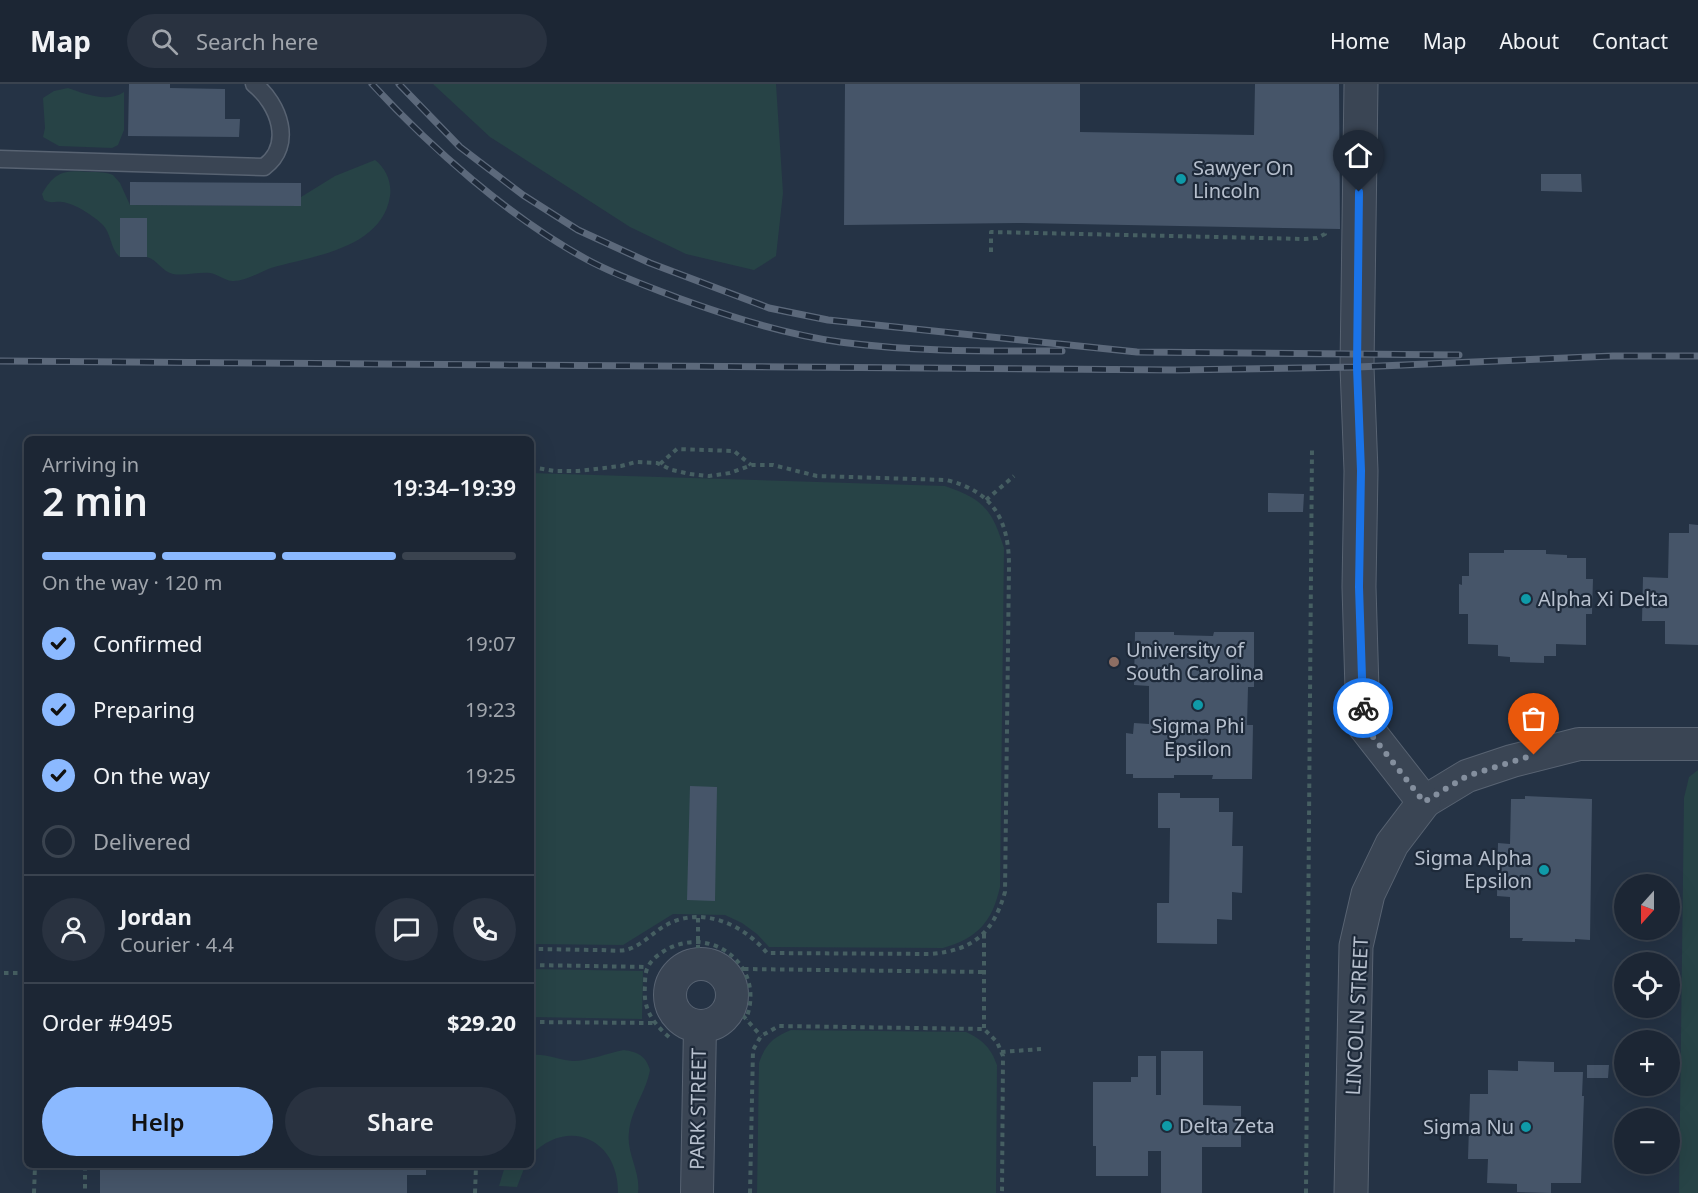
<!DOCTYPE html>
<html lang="en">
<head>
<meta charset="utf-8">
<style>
	:root { --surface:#1c2634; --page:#293240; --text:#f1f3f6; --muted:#a0a5ac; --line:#3a434f; --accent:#8bb9ff }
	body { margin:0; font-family:"Noto Sans",sans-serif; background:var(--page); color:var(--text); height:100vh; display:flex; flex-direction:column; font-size:22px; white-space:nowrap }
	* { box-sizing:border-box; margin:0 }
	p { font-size:20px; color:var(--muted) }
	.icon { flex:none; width:33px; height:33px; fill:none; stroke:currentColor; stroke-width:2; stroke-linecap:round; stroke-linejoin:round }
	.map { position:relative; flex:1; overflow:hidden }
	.drawer { position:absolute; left:24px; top:352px; width:510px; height:732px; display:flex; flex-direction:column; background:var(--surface); border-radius:9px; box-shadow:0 6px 24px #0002,0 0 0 2px var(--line) }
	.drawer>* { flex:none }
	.needle { width:39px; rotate:201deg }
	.buttons { position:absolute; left:1614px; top:790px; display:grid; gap:12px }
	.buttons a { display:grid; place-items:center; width:66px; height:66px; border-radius:50%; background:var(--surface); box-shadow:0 6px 24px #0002,0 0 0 2px var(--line); font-size:30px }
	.pin { position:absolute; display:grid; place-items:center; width:51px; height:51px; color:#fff; margin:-62px -26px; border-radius:50% 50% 50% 0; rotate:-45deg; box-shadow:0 0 6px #0007 }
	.pin .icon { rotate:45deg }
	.courier { position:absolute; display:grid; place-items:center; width:60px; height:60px; margin:-30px; border:4px solid #1a73e8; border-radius:50%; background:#fff; color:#222; box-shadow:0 2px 8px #0007 }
	.head em { font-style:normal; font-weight:600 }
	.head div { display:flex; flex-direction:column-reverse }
	.head { display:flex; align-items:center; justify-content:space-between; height:102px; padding:0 18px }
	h1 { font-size:39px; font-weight:600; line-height:45px }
	.bar { display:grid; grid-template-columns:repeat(4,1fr); gap:9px 6px; align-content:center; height:72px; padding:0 18px }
	.bar i { height:8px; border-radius:4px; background:var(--line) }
	.bar .selected { background:var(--accent) }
	.bar p { grid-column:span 4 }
	.line { display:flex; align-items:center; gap:15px; padding:0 18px; border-top:2px solid var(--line) }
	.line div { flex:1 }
	.round { display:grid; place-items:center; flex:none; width:63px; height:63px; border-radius:32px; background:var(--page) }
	ol { padding:0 18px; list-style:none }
	li { display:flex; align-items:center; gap:18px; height:66px }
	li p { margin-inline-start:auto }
	li .icon { padding:6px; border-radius:50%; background:var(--accent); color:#111; stroke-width:4 }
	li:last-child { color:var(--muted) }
	li i { width:33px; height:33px; border:3px solid var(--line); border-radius:50% }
	.primary-button { display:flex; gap:12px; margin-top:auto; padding:12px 18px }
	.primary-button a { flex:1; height:69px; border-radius:36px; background:var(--accent); color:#111; font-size:24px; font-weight:600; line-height:69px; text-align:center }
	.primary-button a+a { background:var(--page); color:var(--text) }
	header { display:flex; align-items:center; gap:36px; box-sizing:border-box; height:84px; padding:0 30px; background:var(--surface); border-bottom:2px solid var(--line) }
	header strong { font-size:28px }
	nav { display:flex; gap:33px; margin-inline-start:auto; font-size:21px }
	.search { width:420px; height:54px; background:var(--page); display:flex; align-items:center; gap:15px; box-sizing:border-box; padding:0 21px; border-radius:33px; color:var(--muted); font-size:22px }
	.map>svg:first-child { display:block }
</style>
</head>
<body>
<header>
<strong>Map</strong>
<div class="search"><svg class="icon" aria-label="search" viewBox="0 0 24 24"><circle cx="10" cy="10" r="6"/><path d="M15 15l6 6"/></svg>Search here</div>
<nav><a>Home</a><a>Map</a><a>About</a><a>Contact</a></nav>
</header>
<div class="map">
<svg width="1698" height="1109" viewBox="0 0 1698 1109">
	<rect width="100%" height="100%" fill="#253345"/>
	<path fill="#274346" d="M433 0H776L783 109 776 172 754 186 686 170 630 143 490 53Z
		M68 4C85 10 108 19 124 8V46L118 61 112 64 59 62 43 53 45 44 43 14 54 7Z
		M375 76C386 84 392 99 390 112 382 165 312 172 271 184 260 188 244 198 232 197 224 196 217 190 210 189 198 188 185 192 173 190 161 187 158 176 147 173V134H120V173C110 165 112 151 103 141 94 132 74 119 62 118 54 117 52 120 44 116L42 110C55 87 65 86 90 88 98 88 106 88 113 91L120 99 130 121 300 122 301 113 335 92Z
		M531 389 945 402C983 415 992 425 1004 464L1000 803C992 838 978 854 943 864L769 863 757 850 742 839 725 831 673 830 623 861 531 860Z
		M1698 686V1109H1679L1684 714 1689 693Z
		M531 885 643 887 642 935 531 933Z
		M791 946 966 948C983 956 991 964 997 981L996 1109H757L759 979C765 961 773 953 791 946Z
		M624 966C638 968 646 972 650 986 646 1008 631 1026 629 1048 626 1069 641 1088 638 1109H618C619 1056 569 1032 531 1071V971C545 969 559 976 573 977 588 977 608 969 624 966Z
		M505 1082H525L517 1103 499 1102Z"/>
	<path fill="#465569" d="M129 0H170V4L225 5V35H240L239 53 128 52Z
		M845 0H1080V48L1254 51 1255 0H1339L1340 145 1021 139 844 141Z
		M1541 90H1581L1582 108 1541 107Z
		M130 98 301 99V122L130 121Z
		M120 134H147V173H120Z
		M1268 409 1304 410 1303 428H1268Z
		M1689 440 1698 441V561L1665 560V537H1642L1643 493 1668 494 1669 449H1689Z
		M1504 466H1546V470L1567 471V474H1586V495H1593L1592 530H1586V561L1556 560V572H1544V579L1510 578V573L1498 572V561L1468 560V530H1459V500L1462 501V492H1469V469H1504Z
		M1135 548H1174V551L1213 552 1214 548H1254V603H1248L1247 641H1253L1252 695H1212L1213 691H1174V694H1133V690H1126V649L1133 650 1134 639 1149 640V602L1134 601Z
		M690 702 717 703 715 817 687 816Z
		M1158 709H1180V714H1219V728H1233L1232 762H1243L1242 809 1232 808V836L1217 835V860L1157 859V819H1169L1170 744H1158Z
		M1525 712 1592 715 1590 856 1575 855V858L1522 857 1523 854H1510V813L1497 812 1498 759 1510 760 1511 715H1525Z
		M1161 967H1203V1021L1241 1022V1063H1202V1109H1161V1067H1148V1092H1096V1062H1093V998H1131V993H1138V972H1156V1011H1161Z
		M1518 977 1554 978V988H1583L1582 1012H1584L1581 1099H1551V1109L1517 1108V1100L1487 1099 1488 1075H1468L1470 1010H1488V986L1518 987Z
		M1587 981H1609L1608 994H1587Z
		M100 1082H426V1091H407V1109H100Z"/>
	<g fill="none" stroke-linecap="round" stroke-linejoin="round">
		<g stroke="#586372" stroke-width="19">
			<path id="service" d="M0 75 264 83C294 61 279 20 254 0"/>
		</g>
		<g stroke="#586372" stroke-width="34">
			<path id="minor" d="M1424 718 1467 692 1512 677 1579 660H1698
				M670 911a31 31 0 1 1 62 0a31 31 0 1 1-62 0Z
				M697 1109 700 942"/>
		</g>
		<g stroke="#586372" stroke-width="35">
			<path id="tertiary" d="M1351 1109 1356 862 1368 810 1392 760 1424 718 1363 640 1359 503 1361 387 1357 283 1361 0"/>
		</g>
		<path stroke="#465f62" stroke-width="4" stroke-dasharray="4.5 4.5" stroke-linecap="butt" d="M991 168V148L1305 155 1317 154 1325 150V148
			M660 380 677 365 734 367 751 381
			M531 383 555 387H578L621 382 636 378 657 379 672 386 690 390 709 392 730 389 752 381H773L817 392 946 396C993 407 1009 436 1009 482L1005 808C993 849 974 866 931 870L767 869C744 841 703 822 668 840 654 847 644 860 629 865 621 868 609 866 601 866 578 866 554 865 531 865
			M986 416 1014 392
			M698 834V880
			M984 850V944
			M531 881 648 883
			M744 885 984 888
			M4 889H27
			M23 908 27 909
			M731 918 761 952
			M531 938 653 939
			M669 953C652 938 643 925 645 902 645 896 645 888 648 883 651 876 658 871 664 867 710 839 767 881 746 935
			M1001 968 1041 965
			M85 1082V1109
			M34 1109 35 1082
			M475 1109 476 1082
			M750 1109 753 966 761 952 779 942 984 945 997 958 1003 972 1002 1109
			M1306 1109 1312 366"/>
		<use href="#service" stroke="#3a4554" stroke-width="16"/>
		<use href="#minor" stroke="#3a4554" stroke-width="32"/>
		<use href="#tertiary" stroke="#3a4554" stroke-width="33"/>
		<g stroke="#5c697b" stroke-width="7">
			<path id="rail" d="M372 0C431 64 509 133 586 175 615 191 647 202 678 214 731 233 784 250 840 258 913 268 988 267 1062 267
				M399 0 460 63 523 111 578 146 650 179 769 224 828 236 1137 268 1459 271
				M0 277 1178 286 1357 283 1613 272H1698"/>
		</g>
		<use href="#rail" stroke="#1e2a3a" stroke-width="4.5" stroke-dasharray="14" stroke-linecap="butt"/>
	</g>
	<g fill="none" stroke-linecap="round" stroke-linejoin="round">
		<path stroke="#848f9e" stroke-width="6" stroke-dasharray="0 10.8" d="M1363 624V640L1424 718 1467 692 1534 671"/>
		<path stroke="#1a73e8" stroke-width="8" d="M1359 108 1357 283 1361 387 1359 503 1363 624"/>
	</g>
	<g fill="#0f9aa8" stroke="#1e2a3a" stroke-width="2">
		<circle cx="1181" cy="95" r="6"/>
		<circle cx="1526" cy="515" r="6"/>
		<circle cx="1198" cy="621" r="6"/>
		<circle cx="1544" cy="786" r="6"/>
		<circle cx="1167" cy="1042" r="6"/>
		<circle cx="1526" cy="1043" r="6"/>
	</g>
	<circle fill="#8d6e63" stroke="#1e2a3a" stroke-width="2" cx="1114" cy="578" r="6"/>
	<g text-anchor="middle" stroke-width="4.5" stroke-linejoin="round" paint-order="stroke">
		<g font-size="20" fill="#b7c0ce" stroke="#1e2a3a" text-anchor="start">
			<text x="1193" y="91">Sawyer On<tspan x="1193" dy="23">Lincoln</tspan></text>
			<text x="1538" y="522">Alpha Xi Delta</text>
			<text x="1126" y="573">University of<tspan x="1126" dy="23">South Carolina</tspan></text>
			<text x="1198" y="649" text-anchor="middle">Sigma Phi<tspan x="1198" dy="23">Epsilon</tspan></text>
			<text x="1532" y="781" text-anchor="end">Sigma Alpha<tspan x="1532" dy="23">Epsilon</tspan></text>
			<text x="1179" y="1049">Delta Zeta</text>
			<text x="1514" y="1050" text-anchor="end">Sigma Nu</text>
		</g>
		<g font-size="20" fill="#b7c0ce" stroke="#1e2a3a">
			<text transform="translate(1357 932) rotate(-87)" y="7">LINCOLN STREET</text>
			<text transform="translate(698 1025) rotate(-89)" y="7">PARK STREET</text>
		</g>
	</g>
</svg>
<div class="buttons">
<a><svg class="needle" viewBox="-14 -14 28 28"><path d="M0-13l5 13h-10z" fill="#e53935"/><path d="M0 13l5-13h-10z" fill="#a0a5ac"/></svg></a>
<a><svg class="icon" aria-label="locate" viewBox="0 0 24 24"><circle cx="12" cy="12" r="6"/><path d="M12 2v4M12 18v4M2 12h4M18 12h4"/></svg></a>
<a>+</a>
<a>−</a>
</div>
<div class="pin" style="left:1534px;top:671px;background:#ea580c"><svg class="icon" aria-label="bag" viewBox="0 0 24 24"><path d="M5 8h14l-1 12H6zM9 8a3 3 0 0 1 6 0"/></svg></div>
<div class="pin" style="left:1359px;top:108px;background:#1f2937"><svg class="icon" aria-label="home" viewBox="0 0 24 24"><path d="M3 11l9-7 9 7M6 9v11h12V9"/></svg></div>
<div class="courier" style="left:1363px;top:624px"><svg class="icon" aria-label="bike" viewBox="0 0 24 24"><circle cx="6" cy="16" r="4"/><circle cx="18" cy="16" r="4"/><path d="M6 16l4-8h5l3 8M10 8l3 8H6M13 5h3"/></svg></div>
<section class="drawer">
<div class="head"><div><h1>2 min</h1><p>Arriving in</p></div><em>19:34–19:39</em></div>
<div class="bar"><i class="selected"></i><i class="selected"></i><i class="selected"></i><i></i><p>On the way · 120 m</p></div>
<ol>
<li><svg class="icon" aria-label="check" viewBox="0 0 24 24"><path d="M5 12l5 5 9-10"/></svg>Confirmed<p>19:07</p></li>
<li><svg class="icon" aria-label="check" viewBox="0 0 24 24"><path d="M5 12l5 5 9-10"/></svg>Preparing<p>19:23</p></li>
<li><svg class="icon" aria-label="check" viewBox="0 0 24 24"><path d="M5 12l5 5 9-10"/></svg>On the way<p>19:25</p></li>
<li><i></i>Delivered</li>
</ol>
<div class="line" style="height:108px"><a class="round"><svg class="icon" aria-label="person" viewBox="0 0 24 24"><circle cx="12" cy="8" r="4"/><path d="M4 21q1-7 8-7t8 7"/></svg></a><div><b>Jordan</b><p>Courier · 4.4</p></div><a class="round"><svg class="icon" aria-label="chat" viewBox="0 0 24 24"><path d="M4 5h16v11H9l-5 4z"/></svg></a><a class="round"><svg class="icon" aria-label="phone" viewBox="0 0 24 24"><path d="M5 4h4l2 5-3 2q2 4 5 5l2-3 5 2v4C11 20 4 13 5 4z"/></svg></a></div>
<div class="line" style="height:78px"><div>Order #9495</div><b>$29.20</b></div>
<div class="primary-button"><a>Help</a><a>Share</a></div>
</section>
</div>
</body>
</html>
